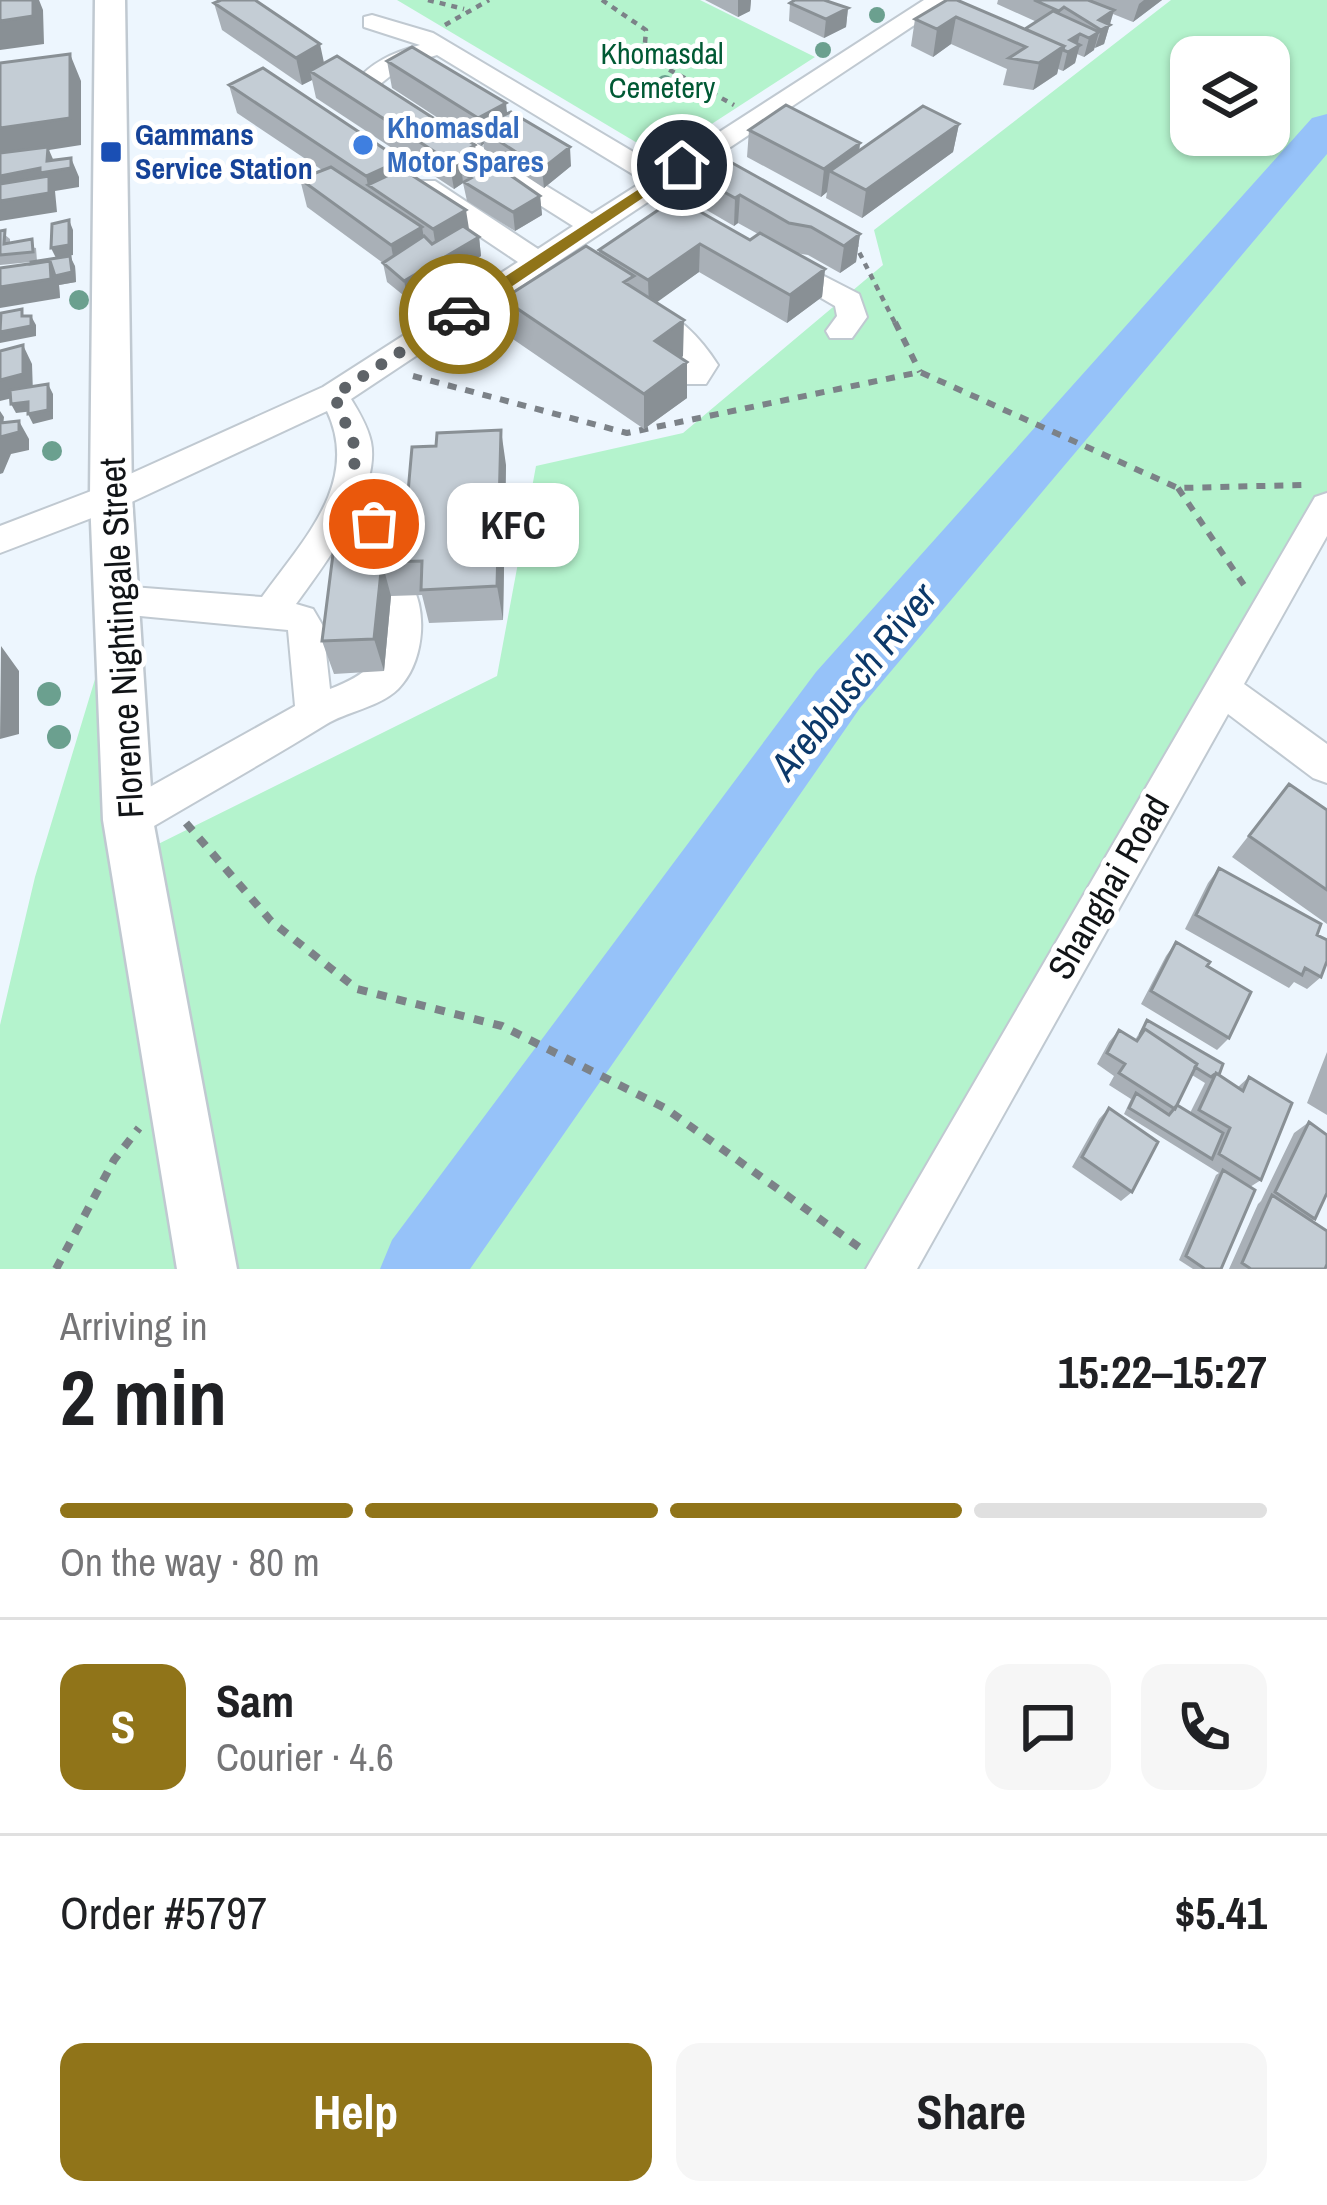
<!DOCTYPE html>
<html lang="en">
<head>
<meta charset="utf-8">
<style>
	:root { --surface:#fff; --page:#f6f6f6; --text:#202124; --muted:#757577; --line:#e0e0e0; --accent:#907419 }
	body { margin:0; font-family:"Archivo Narrow",sans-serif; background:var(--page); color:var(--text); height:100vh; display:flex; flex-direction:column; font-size:45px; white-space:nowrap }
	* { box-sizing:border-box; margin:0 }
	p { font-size:39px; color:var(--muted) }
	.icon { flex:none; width:66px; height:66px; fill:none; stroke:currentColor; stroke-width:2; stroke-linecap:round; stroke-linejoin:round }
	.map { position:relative; height:1269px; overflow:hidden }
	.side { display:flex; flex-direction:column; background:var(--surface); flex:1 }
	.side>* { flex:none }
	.buttons { position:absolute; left:1170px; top:36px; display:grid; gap:24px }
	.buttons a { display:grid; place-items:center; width:120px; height:120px; border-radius:24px; background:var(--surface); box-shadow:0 3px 9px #0004; font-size:60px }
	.pin { position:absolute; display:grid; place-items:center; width:102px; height:102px; color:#fff; margin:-51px; border:6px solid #fff; border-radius:50%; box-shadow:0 3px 12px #0007 }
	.courier { position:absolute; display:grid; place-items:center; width:120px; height:120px; margin:-60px; border:9px solid #907419; border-radius:50%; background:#fff; color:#222; box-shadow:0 3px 15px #0007 }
	.bubble { position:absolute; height:84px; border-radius:24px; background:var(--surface); box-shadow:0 3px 9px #0004; font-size:39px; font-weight:800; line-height:84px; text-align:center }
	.summary em { font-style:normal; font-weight:800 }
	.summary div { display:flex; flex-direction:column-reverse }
	.summary { display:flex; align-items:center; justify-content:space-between; height:204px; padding:0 60px }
	h1 { font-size:78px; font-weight:800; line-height:90px }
	.bar { display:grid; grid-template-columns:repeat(4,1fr); gap:18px 12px; align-content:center; height:144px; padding:0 60px }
	.bar i { height:15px; border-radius:9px; background:var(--line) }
	.bar .on { background:var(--accent) }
	.bar p { grid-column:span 4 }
	.line { display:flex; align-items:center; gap:30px; padding:0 60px; border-top:3px solid var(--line) }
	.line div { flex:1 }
	.round { display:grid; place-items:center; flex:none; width:126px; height:126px; border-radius:24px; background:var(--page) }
	.action { display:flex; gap:24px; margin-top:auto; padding:24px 60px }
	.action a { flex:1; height:138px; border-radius:24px; background:var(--accent); color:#fff; font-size:48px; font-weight:800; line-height:138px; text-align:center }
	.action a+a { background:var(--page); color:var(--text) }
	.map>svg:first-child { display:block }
</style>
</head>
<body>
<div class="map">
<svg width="1327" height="1269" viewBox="0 0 1327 1269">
	<rect width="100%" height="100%" fill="#edf6fe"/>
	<path fill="#b4f3cd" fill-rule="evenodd" d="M397 0H700L815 57 673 149 649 150Z
		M1171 0H1327V506L890 1269H0V1025L35 877 119 600 134 856 497 676 536 466 683 433 883 265 874 230ZM1191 57H1269V135H1191Z"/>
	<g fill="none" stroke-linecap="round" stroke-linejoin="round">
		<path fill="#96c2f9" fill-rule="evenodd" d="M1327 114V154L860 708 470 1269H380L392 1240 816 672 1312 118Z"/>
		<g stroke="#c0c9d1" stroke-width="4">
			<path id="minor" d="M924 0H952L351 399C359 412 368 427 371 442 381 492 324 565 296 604L313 609 323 626 330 689C369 674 387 659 384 615 383 602 382 596 388 585L400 581 412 585C428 615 423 664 398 689 378 708 347 711 325 725 265 762 203 797 142 833L128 838 114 833 108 820 114 807 295 706 288 630 119 614 107 610 101 600 107 590 119 586 262 597C302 541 361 483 327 411L123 506 0 553V526L99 488 323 387 518 262 415 193 411 187 415 181H435L538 249 573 226 424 132 420 127 424 122H442L592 214 644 181 437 55 404 65 374 89H356L353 84C372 62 392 53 420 45L364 27V17L372 15 433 33 662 169Z
				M783 255 859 294 867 317 852 338H830L826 331 837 316 835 306 773 270 769 264 773 258Z
				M644 302C675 311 701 338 718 365L706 384H684L680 376 686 365C669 345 645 332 629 312Z
				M1327 493V536L1244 684 1327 744V783L1313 778 1228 714 917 1269H866L1315 497Z"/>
		</g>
		<g stroke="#c0c9d1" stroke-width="5">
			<path id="major" d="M95 0H125L132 497 153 820 237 1269H177L103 820 90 497Z"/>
		</g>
		<path stroke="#7c8288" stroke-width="4.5" stroke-dasharray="6 6" stroke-linecap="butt" d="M428 0 464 9
			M602 0 646 30 644 56 734 105
			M445 25 489 0
			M854 242 896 325"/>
		<path stroke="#7c8288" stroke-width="6" stroke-dasharray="9 9" stroke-linecap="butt" d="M895 322 920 372
			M413 376 627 433 920 372 1178 488 1303 485
			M1178 488 1244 585"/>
		<path stroke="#7c8288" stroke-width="8" stroke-dasharray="10 10" stroke-linecap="butt" d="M186 823 271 921 357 989 502 1026 665 1108 863 1250
			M56 1269 114 1160 139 1128"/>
		<use href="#minor" fill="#fff" fill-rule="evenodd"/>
		<use href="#major" fill="#fff" fill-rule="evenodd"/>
	</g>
	<g fill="#6ba08f">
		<circle cx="877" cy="15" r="8"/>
		<circle cx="823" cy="50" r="8"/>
		<circle cx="665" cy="84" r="9"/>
		<circle cx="79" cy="300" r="10"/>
		<circle cx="52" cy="451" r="10"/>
		<circle cx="49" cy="694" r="12"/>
		<circle cx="59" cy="737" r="12"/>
	</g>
	<path fill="#a9b0b7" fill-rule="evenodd" d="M705 0H751L750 11 738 17Z
		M947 0 1025 29 1037 22 997 4 998 0H1162L1133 22 1113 14 1104 44 1094 48V50L1084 57 1077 54 1075 63 1063 71 1058 69 1057 74 1033 90 1003 85 1007 69 951 44 933 57 911 46 915 19Z
		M214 3 324 63 477 165 540 196 542 215 515 231 467 201 463 183 454 189 316 98 312 80 302 85 222 30Z
		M790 3 848 8 846 27 824 38 789 21Z
		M387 61 507 113 571 166 544 188 484 149V144L481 146 392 88Z
		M229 85 402 169 469 229H467L479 237 481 256 408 299 387 282 383 263 307 207 300 179 322 170 237 113Z
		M959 124 953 152 862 218 826 198 827 192 821 197 747 157 749 130 860 143 859 150Z
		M693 160 860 234 856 262 840 273 808 255 796 253 825 269 822 297 787 323 699 272 656 302 683 356 681 358 687 362V398L644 429 507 335 503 299 599 254V250L750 240 758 234 738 223 734 226 698 205 699 191 693 188Z
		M0 231 10 239V243L36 248 37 261 75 266 76 282 59 285 60 298 31 262 0 265Z
		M506 465 503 620 429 623 422 595 391 596 384 671 334 674 322 641 394 516 406 515Z
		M1289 784 1327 810V924L1232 857Z
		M1219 868 1321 977 1307 989 1294 982 1289 988 1185 929 1208 883Z
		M1176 942 1207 966 1229 1038 1217 1050 1141 1004 1166 956Z
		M1147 1020 1219 1075 1238 1087 1249 1077 1261 1180 1250 1187 1221 1269H1193L1179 1260 1216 1175 1219 1173 1124 1114 1131 1099 1109 1085 1114 1076 1097 1064 1109 1042 1119 1030 1135 1040ZM1192 1075 1205 1083 1190 1113 1177 1105Z
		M1327 1052V1115L1307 1103Z
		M1109 1108 1132 1192 1121 1201 1072 1167 1099 1119Z
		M1309 1122 1315 1219 1312 1221 1325 1269H1229L1258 1204 1261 1201 1294 1133Z"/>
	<path fill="#899095" d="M33 0H39L43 10 44 44 0 50V21Z
		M738 0H751L750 11 738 17Z
		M1144 0H1162L1133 22 1139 4Z
		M848 8 846 27 824 38 826 19Z
		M1114 10 1104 44 1095 48 1101 30 1099 20Z
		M956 17 951 44 933 57 937 29Z
		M1099 32 1094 50 1084 57 1089 38Z
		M1080 34 1077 47 1080 45 1075 63 1063 71 1070 40Z
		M320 44 326 72 310 71 312 80 302 85 296 58Z
		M1064 46 1057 74 1033 90 1039 63Z
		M70 54 81 81V145L49 150 56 166 71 158 79 177V187L55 191 57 212 0 221V176L47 161 0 157V128Z
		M506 103 509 130H482L484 144 481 146 478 118Z
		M959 124 953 152 862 218 866 190Z
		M860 143 857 171H830L827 192 821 197 824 169Z
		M475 145 479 173H462L463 183 454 189 449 161Z
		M570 147 571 166 544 188 542 169Z
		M401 160 406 188 368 185 372 204 366 176Z
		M740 195 738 223 734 226 735 198Z
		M540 196 542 215 515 231 513 212Z
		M466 210 469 229 436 248 433 229Z
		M69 220 73 230V255L56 258 51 248Z
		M422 227 427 255 396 273 391 245Z
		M860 234 856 262 840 273 844 246Z
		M479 237 481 256 408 299 404 281Z
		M700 244 699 272 649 308 648 280Z
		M70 256 75 266 76 282 59 285 60 298 0 308V287L50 261Z
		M825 269 822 297 787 323 790 295Z
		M31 316 36 325V336L0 343V332Z
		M684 320 683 356 655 377V341Z
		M23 345 32 364 33 393 0 401V380Z
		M687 362V398L644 429V394Z
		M48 384 53 394V419L33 424 28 414Z
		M28 402 34 411 16 413 11 404Z
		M0 411 4 417 2 436 19 421 29 439V450L11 454 3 473 0 474Z
		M501 430 506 465 503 620 497 586Z
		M387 489 396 524 384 516Z
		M382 562 391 596 384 671 374 639Z
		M1 646 19 671V734L0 739Z"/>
	<path fill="#c4cdd5" stroke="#899095" stroke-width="3" d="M0 0H33V16L0 21Z
		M221 0H255L320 44 296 58 214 3Z
		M795 0H824L848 8 826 19 790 3Z
		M947 0H957L1064 46 1039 63 1009 58 1026 47 956 17 937 29 915 19Z
		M1034 0H1088L1114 10 1099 20 1110 25 1101 30 1064 7 1059 11Z
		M1053 11 1099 32 1089 38 1080 34 1070 40 1080 45 1068 52 1063 50 1064 46 1025 29Z
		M412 47 506 103 478 118 387 61Z
		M70 54V118L0 128V63Z
		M337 56 475 145 449 161 310 71Z
		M263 68 401 160 366 176 229 85Z
		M786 105 860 143 824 169 749 130Z
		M923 106 959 124 866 190 830 171Z
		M511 112 570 147 542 169 482 130 488 122Z
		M48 147 47 161 71 158V168L40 173V168L0 176V153Z
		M709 150 860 234 844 246 811 227 789 223 740 195 735 198 699 178 711 170 693 160Z
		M487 159 540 196 513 212 464 182 471 178 462 173Z
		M331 167 422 227 391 245 300 179Z
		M402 169 466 210 433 229 368 185Z
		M49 176V193L0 201V184Z
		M676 198 750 240 760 233 825 269 790 295 700 244 648 280 599 250Z
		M69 220V245L51 248 52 224Z
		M463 226 479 237 404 281 383 263 424 236 432 244Z
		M5 230 4 244 32 239 33 252 0 255V231Z
		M586 246 634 276 624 282 684 320 655 341 687 362 644 394 503 299Z
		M70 256 72 272 55 276 50 261 31 264V262Z
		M50 261 51 279 0 287V268Z
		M22 309V316H31V326L0 332 1 313Z
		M23 345V374L0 380V351Z
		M48 384V410L28 414V402L11 404 10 390Z
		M19 421V432L0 437V423Z
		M501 430 497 586 421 590 422 561 382 562 374 639 322 641 341 491 387 489 384 516 406 515 412 447 436 446 437 433Z
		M1289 784 1327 810V890L1249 836Z
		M1219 868 1321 924 1317 935 1327 940V961L1321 977 1305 968 1302 975 1196 915Z
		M1176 942 1210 962 1207 966 1251 992 1229 1038 1151 991Z
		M1147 1020 1223 1064 1219 1075 1216 1073 1211 1077 1195 1067 1197 1064 1145 1029 1140 1035Z
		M1145 1029 1197 1064 1175 1109 1119 1073 1125 1064 1107 1053 1119 1030 1137 1041Z
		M1216 1073 1243 1091 1249 1077 1292 1103 1261 1180 1219 1154 1230 1128 1199 1110Z
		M1136 1093 1169 1115 1177 1105 1223 1133 1212 1159 1129 1108Z
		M1109 1108 1158 1142 1132 1192 1082 1157Z
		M1309 1122 1327 1135V1193L1315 1219 1275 1192Z
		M1223 1170 1255 1190 1221 1269H1205L1186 1256Z
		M1272 1195 1327 1231V1264L1325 1269H1251L1242 1263Z"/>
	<path fill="#907419" d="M682 161 687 168 465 318H454V310Z"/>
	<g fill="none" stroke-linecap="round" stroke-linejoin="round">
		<path stroke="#5e6368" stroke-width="12" stroke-dasharray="0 21.6" d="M374 524 353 477 356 449 334 395 459 314"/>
	</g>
	<circle fill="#3f7fe0" stroke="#fff" stroke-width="4.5" cx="363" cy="145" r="12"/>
	<rect fill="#1a4fb4" stroke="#fff" stroke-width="4.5" x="99" y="140" width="24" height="24" rx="6"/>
	<g text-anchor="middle" stroke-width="10" stroke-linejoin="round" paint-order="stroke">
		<g font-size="30" fill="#005934" stroke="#fff">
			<text x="662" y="64">Khomasdal<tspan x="662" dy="34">Cemetery</tspan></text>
		</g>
		<g font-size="30" font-weight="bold" fill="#366cbe" stroke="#fff" text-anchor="start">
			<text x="387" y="138">Khomasdal<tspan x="387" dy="34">Motor Spares</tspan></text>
		</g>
		<g font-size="30" font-weight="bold" fill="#164399" stroke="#fff" text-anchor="start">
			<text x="135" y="145">Gammans<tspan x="135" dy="34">Service Station</tspan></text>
		</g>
		<g font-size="36" fill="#111417" stroke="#fff">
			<text transform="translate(121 638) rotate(-93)" y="13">Florence Nightingale Street</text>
			<text transform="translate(1108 887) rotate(-60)" y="13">Shanghai Road</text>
		</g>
		<g font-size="39" font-style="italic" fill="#0c396a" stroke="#fff">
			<text transform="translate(853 681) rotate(-51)" y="14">Arebbusch River</text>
		</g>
	</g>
</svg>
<div class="buttons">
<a><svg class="icon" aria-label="layers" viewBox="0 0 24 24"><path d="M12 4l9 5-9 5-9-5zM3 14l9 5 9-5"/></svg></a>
</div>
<div class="pin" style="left:374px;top:524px;background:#ea580c"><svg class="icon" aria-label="bag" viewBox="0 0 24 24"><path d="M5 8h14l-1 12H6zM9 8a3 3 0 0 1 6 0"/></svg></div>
<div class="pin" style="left:682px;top:165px;background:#1f2937"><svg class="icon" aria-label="home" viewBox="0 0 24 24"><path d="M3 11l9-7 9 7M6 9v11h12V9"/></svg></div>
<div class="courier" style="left:459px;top:314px"><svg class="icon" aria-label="car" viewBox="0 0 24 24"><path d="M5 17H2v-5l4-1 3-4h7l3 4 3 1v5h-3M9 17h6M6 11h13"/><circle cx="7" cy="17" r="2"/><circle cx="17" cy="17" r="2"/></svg></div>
<div class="bubble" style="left:447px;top:483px;width:132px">KFC</div>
</div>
<section class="side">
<div class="summary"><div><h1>2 min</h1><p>Arriving in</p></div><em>15:22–15:27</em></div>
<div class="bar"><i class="on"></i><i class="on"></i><i class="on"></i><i></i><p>On the way · 80 m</p></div>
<div class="line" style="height:216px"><b class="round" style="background:var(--accent);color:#fff">S</b><div><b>Sam</b><p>Courier · 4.6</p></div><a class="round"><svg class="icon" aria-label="chat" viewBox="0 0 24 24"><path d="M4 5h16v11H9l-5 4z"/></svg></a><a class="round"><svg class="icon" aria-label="phone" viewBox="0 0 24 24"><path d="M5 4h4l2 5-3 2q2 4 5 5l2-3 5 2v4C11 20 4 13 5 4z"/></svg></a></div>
<div class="line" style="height:156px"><div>Order #5797</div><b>$5.41</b></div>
<div class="action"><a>Help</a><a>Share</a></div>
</section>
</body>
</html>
